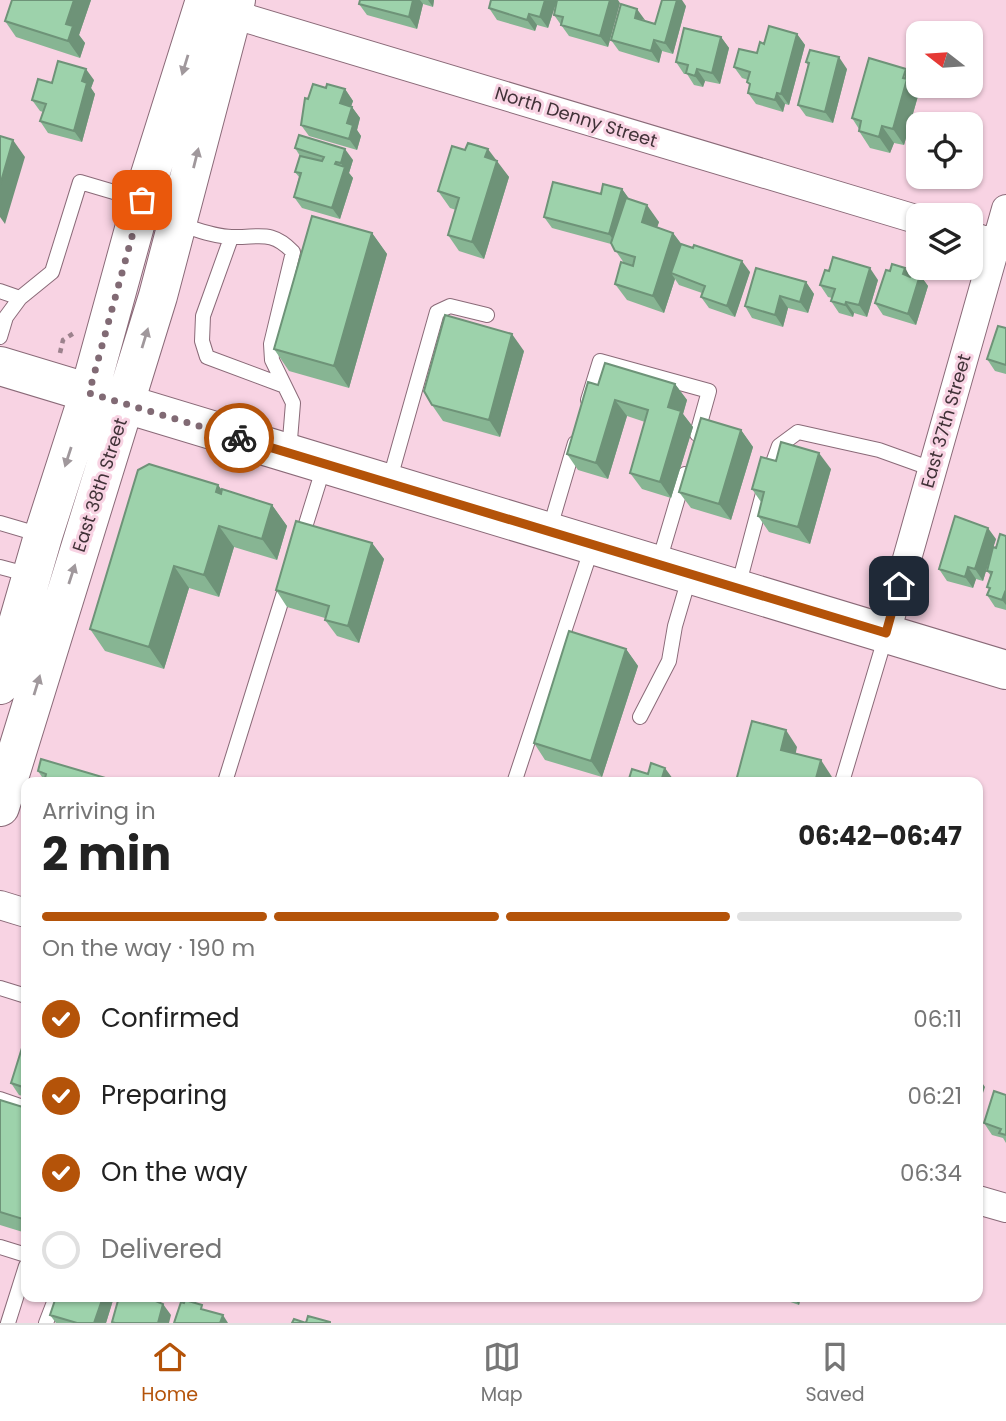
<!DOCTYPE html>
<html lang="en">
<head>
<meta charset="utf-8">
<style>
	:root { --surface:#fff; --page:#f6f6f6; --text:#222; --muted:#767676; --line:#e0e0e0; --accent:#b45309 }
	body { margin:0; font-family:Poppins,sans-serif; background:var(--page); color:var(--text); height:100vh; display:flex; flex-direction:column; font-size:26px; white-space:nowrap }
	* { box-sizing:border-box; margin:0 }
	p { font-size:23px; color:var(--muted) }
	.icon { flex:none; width:38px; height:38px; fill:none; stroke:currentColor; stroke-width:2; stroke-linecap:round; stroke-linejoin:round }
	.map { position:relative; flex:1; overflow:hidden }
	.side { position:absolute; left:21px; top:777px; width:962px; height:525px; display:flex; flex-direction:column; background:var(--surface); border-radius:14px; box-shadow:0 2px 5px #0004 }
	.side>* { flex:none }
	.needle { width:46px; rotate:287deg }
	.fabs { position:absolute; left:906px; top:21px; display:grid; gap:14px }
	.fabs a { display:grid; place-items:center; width:77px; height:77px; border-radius:14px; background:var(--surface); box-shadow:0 2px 5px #0004; font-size:35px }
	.pin { position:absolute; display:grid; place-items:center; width:60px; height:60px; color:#fff; margin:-30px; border-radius:14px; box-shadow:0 4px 10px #0006 }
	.courier { position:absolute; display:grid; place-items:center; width:70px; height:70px; margin:-35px; border:5px solid #b45309; border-radius:50%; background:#fff; color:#222; box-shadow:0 2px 9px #0007 }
	.head em { font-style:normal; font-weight:700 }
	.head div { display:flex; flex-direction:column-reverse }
	.head { display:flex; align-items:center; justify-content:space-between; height:119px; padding:0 21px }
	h1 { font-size:46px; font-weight:700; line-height:52px }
	.bar { display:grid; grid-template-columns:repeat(4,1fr); gap:10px 7px; align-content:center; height:84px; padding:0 21px }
	.bar i { height:9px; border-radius:5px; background:var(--line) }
	.bar .on { background:var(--accent) }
	.bar p { grid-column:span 4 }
	ol { padding:0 21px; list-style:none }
	li { display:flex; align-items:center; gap:21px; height:77px }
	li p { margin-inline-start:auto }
	li .icon { padding:7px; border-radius:50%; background:var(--accent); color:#fff; stroke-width:4 }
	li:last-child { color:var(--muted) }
	li i { width:38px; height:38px; border:4px solid var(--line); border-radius:50% }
	.tabs { display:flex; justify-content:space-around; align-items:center; height:98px; border-top:2px solid var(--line); background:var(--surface); font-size:19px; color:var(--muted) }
	.tabs a { display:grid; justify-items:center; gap:4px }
	.tabs .on { color:var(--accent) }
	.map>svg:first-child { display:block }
</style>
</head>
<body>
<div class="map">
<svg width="1006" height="1323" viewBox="0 0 1006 1323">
	<rect width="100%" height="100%" fill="#f8d3e3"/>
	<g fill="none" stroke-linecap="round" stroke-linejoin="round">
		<g stroke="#8a6a78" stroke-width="16">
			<path id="service" d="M179 224C195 229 215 237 232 237 259 238 271 229 293 252L271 344 272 360 293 403 289 452
				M231 238 203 316 202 341 207 357 282 385
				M0 291 20 298
				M0 337 6 317 20 298 52 272 80 182 141 200
				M588 400 600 361 709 391 697 434
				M389 482 437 312 450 306 487 315
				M0 523 41 535
				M549 531 575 443
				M301 540 324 466
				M658 565 685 474
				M0 567 30 575
				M738 587 766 482 779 446 798 432 879 450 932 469
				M640 717 669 661 675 626 690 575
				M225 782 287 583
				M518 782 515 780 592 547
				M842 782 886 635
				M0 988 26 996
				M0 1099 26 1108
				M0 1247 26 1255
				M8 1323 26 1266
				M46 1323 56 1297"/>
		</g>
		<g stroke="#8a6a78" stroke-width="30">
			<path id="minor" d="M232 14 919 220
				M971 236 1006 247
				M886 633 1006 209
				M0 905 26 913
				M978 1200 1006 1208"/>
		</g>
		<g stroke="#8a6a78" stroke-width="40">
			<path id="secondary" d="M0 366 1006 670"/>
		</g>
		<g stroke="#8a6a78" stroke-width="40">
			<path id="primary" d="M0 685 43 536 89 393 142 200 205 0
				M0 807 158 296 236 0"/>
		</g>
		<path stroke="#9c828d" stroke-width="4.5" stroke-dasharray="5 5" stroke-linecap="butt" d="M60 353 63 340 74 333"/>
		<use href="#service" stroke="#fff" stroke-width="14"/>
		<use href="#minor" stroke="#fff" stroke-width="28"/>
		<use href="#secondary" stroke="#fff" stroke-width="38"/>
		<use href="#primary" stroke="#fff" stroke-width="38"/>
	</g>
	<path fill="#87b593" d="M12 0H91L79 35 85 43 80 58 16 37 5 21Z
		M360 0H434L433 7 423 4 417 29 367 15 359 4Z
		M491 0H557L548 28 537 25 535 31 497 20 489 8Z
		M620 3 608 47 569 36 554 15Z
		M686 6 673 54 662 51 659 63 619 51 611 40 645 21 655 24Z
		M797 34 805 45 789 105 785 104 783 112 756 104 748 93 750 86 747 82 748 80 742 78 734 67 757 53 764 44Z
		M721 37 729 48 720 84 705 81 703 87 694 85 687 74H684L676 62Z
		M806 62 847 69 833 123 806 116 798 105 808 65Z
		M94 80 91 88 95 94 82 142 48 133 40 121 43 112 40 111 32 100 52 83Z
		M918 85 916 92 918 96 904 145 894 143 890 153 870 148 859 131V129L852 118Z
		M326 88 345 89 353 101 351 106 360 118 357 130 361 136 357 150 309 136 301 125 308 99Z
		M295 148 353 160 349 173 353 178 340 219 302 208 294 197 299 177 295 172 300 156Z
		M495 160 509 177 484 259 459 251 448 235 456 210 450 208 438 191Z
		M622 189 629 199 659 222 657 227 673 233 682 245 750 272 735 317 709 308 701 297 702 293 679 285 675 279 664 313 627 300 615 284 624 263 611 244 552 228 544 217 601 194Z
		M372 233 387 254 349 388 289 371 274 349Z
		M920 275 928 286 916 325 883 315 875 303 910 276Z
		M878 280 867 317 854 313 853 317 839 313 831 301 832 298 828 297 820 285Z
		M806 282 814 294 808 313 788 308 783 327 752 318 745 306Z
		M1006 328V374L995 371 987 359Z
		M524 351 500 437 443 421 432 405Z
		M675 384 687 400 683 414 693 427 671 498 642 489 630 473 645 422 627 416 608 479 578 470 567 454 598 385Z
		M741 430 753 447 731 520 691 508 679 492Z
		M776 461 831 469 810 544 769 532 758 516 761 502 752 489Z
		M218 485 222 490 272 505 287 526 277 560 234 547 219 597 189 588 164 669 105 651 90 629Z
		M1006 536V610L995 607 987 595 989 589 987 587 991 576 987 571 991 553 983 581 976 579 973 588 947 581 939 569 996 539 993 547 996 548Z
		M372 543 384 559 359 643 337 636 325 620V618L287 607 276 590Z
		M626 649 638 666 602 777 545 760 534 743Z
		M38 771 119 782 44 780Z
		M26 1035V1097L19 1095 11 1083Z
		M1006 1095V1143L1003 1138 992 1135 984 1123Z
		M0 1100 26 1108V1233L0 1225Z
		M114 1297 106 1323H56L50 1315Z
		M778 1297H801L799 1305 779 1298Z"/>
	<path fill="#6e9378" d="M74 0H91L79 35 85 43 80 58 68 41 66 24Z
		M413 0H420L423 4 417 29 409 17Z
		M428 0H434L433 7Z
		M545 0H557L548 28 540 17Z
		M610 0H618L620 3 608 47 600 36Z
		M677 0H682L686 6 673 54 665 43Z
		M637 9 645 20 635 18Z
		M529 14 537 25 535 31 527 20Z
		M797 34 805 45 789 105 781 94Z
		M721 37 729 48 720 84 712 73Z
		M654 40 662 51 659 63 651 51Z
		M839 57 847 69 833 123 825 112Z
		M86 69 94 80 91 88 95 94 82 142 74 131 82 81Z
		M697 69 705 81 703 87 695 76Z
		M906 69 918 85 916 92 918 96 904 145 893 129Z
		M345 89 353 101 348 115 340 103Z
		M777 93 785 104 783 112 775 100Z
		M352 107 360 118 357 130 361 136 357 150 349 139 347 123Z
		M882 126 894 143 890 153 879 137Z
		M13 140 25 157 5 224 0 217V185Z
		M345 149 353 160 349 173 353 178 340 219 332 208 335 164 336 162 343 172 344 168 341 163Z
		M488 149 509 177 484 259 472 242 485 157Z
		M622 189 630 200 617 245 609 234Z
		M647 205 659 222 653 239 642 222Z
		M372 233 387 254 349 388 334 366Z
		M673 233 685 249 671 273 675 279 664 313 653 296Z
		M742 261 750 272 735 317 727 306Z
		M870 268 878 280 867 317 859 305Z
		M905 268 913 279 903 274Z
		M920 275 928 286 916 325 908 314Z
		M806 282 814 294 808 313 800 302Z
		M780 296 788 308 783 327 775 315Z
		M846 302 854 313 853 317 845 305Z
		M512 334 524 351 500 437 489 420Z
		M675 384 687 400 683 414 693 427 671 498 660 482 668 407Z
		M615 400 627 416 608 479 596 463Z
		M741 430 753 447 731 520 719 504Z
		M819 453 831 469 810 544 798 527Z
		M218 485 233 507 216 492Z
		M272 505 287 526 277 560 262 539Z
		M219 526 234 547 219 597 204 575Z
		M988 528 996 539 983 581 975 569Z
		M372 543 384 559 359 643 348 626Z
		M174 566 189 588 164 669 149 647Z
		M968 567 976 579 973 588 965 577Z
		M1005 592 1006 594V605L1002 600Z
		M626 649 638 666 602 777 591 761Z
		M786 730 797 747 793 767 781 750Z
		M821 760 832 777 831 782H815Z
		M665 768 673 779 672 782 662 778Z
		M978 1077 985 1087 978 1108Z
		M103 1297H114L106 1323H94Z
		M793 1297H801L799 1305Z
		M163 1304 171 1315 169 1323H158Z
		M223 1315 228 1323H220Z"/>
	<path fill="#9dd2ab" stroke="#6e9378" stroke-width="2" d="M12 0H74L66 24 73 26 68 41 5 21Z
		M360 0H413L409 17 359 4Z
		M491 0H545L540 17 529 14 527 20 489 8Z
		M557 0H610L600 36 561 25 563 17 554 15Z
		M662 0H677L665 43 654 40 651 51 611 40 621 4 637 9 635 18 655 24Z
		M769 26 797 34 781 94 777 93 775 100 748 93 750 84 747 82 750 72 734 67 739 49 757 53 760 42 764 44Z
		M684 28 721 37 712 73 697 69 695 76 686 73 688 65 676 62Z
		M810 50 839 57 825 112 798 105 809 63 806 62Z
		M869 58 906 69 903 78 907 79 893 129 882 126 879 137 859 131 861 121 852 118Z
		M58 61 86 69 82 81 87 83 74 131 40 121 46 104 32 100 38 79 52 83Z
		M313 84 326 88 327 84 345 89 340 103 352 107 347 123 353 125 349 139 301 125 305 98 308 99Z
		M299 135 345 149 341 163 336 162 335 164 345 167 332 208 294 197 301 173 295 172 300 156 322 161 324 157 295 148Z
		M0 136 13 140 0 185Z
		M468 143 488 149 485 157 497 161 472 242 448 235 459 198 438 191 452 146 465 150Z
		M553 182 601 194 603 184 622 189 609 234 544 217Z
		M626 198 647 205 642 222 673 233 653 296 615 284 621 262 633 266 635 257 615 251 611 243Z
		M312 216 372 233 334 366 274 349Z
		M681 244 693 248 694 245 742 261 727 306 701 297 705 286 671 273Z
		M833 257 870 268 859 305 846 302 845 305 831 301 835 289 820 285 825 270 829 271Z
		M892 264 905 268 903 274 910 277 912 272 920 275 908 314 875 303 886 270 890 271Z
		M756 268 806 282 800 302 780 296 775 315 745 306Z
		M445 315 512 334 489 420 432 405 424 391Z
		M998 326 1006 328V365L987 359Z
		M605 363 675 384 668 407 681 411 660 482 630 473 648 410 615 400 596 463 567 454 588 382 598 385Z
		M701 418 741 430 719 504 679 492Z
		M781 442 819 453 798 527 758 516 764 492 752 489 761 457 776 461Z
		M149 464 218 485 216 492 221 494 222 489 272 505 262 539 219 526 204 575 174 566 149 647 90 629 138 470Z
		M955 516 988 528 975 569 968 567 965 577 939 569Z
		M296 521 372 543 348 626 325 620 329 606 276 590Z
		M1000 534 1006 536V593L1005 592 1002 600 987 595 990 588 987 587 992 572 987 571 993 547 996 548Z
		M569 631 626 649 591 761 534 743Z
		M752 721 786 730 781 750 821 760 815 782H743L736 781Z
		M41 759 119 782H44L46 774 38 771Z
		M651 763 665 768 662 778 676 782H628L632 769 648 774Z
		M401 779 410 782H400Z
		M26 1035V1088L11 1083Z
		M994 1091 1006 1095V1135L999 1133 1001 1129 984 1123Z
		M0 1100 26 1108V1220L0 1212Z
		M56 1297H103L94 1323H77L50 1315Z
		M119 1297H146L163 1304 158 1323H115L112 1322Z
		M185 1300 202 1305 201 1309 223 1315 220 1323H174L181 1302 184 1303Z
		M308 1316 330 1322V1323H292L294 1319 306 1323Z"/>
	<defs><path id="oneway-solid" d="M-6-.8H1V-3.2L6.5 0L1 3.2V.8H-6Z" transform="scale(1.75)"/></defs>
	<g fill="#a0989c">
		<use href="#oneway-solid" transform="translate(185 65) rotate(107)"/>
		<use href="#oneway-solid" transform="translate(196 158) rotate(-76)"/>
		<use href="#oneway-solid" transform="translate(145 338) rotate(-73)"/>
		<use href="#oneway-solid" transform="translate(68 457) rotate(108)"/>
		<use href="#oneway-solid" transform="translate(72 574) rotate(-72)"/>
		<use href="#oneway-solid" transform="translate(37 685) rotate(-73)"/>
	</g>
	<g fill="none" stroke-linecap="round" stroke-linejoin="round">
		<path stroke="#816a74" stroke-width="7" stroke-dasharray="0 12.6" d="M142 200 89 393 239 438"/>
		<path stroke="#b45309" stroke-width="9" d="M239 438 886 633 899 586"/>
	</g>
	<g text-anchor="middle" stroke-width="6" stroke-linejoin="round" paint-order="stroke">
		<g font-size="18" fill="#413238" stroke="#f8d3e3">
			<text transform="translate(576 117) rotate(17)" y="6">North Denny Street</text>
			<text transform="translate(946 421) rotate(-74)" y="6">East 37th Street</text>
			<text transform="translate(100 485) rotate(-72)" y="6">East 38th Street</text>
		</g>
	</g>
</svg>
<div class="fabs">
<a><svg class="needle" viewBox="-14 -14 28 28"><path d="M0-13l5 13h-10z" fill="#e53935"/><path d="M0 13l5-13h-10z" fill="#767676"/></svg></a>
<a><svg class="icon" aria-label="locate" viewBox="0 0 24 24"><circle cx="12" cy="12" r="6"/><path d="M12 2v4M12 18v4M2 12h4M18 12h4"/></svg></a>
<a><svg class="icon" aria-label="layers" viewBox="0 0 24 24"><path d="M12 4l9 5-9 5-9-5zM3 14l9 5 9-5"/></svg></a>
</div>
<div class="pin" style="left:142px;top:200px;background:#ea580c"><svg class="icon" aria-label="bag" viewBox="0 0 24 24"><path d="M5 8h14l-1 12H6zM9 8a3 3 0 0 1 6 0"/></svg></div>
<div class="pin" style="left:899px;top:586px;background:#1f2937"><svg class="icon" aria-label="home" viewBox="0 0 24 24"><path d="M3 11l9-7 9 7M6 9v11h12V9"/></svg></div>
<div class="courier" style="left:239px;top:438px"><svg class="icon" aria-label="bike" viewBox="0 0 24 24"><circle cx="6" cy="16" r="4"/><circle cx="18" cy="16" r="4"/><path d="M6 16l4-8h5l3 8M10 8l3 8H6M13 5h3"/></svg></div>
<section class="side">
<div class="head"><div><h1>2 min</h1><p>Arriving in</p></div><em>06:42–06:47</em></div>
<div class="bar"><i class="on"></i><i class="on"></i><i class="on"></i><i></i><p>On the way · 190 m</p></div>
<ol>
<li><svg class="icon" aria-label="check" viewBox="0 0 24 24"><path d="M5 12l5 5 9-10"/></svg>Confirmed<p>06:11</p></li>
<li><svg class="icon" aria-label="check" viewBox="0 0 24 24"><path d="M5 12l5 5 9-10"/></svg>Preparing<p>06:21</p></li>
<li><svg class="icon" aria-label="check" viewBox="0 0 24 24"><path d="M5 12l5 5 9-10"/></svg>On the way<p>06:34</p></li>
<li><i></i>Delivered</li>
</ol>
</section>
</div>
<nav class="tabs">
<a class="on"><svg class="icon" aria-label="home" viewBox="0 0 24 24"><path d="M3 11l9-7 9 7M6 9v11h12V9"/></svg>Home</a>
<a><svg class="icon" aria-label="map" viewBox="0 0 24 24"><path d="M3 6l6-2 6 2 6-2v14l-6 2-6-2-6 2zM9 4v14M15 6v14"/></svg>Map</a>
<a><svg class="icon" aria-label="saved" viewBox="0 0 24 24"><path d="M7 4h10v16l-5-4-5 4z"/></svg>Saved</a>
</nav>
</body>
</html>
